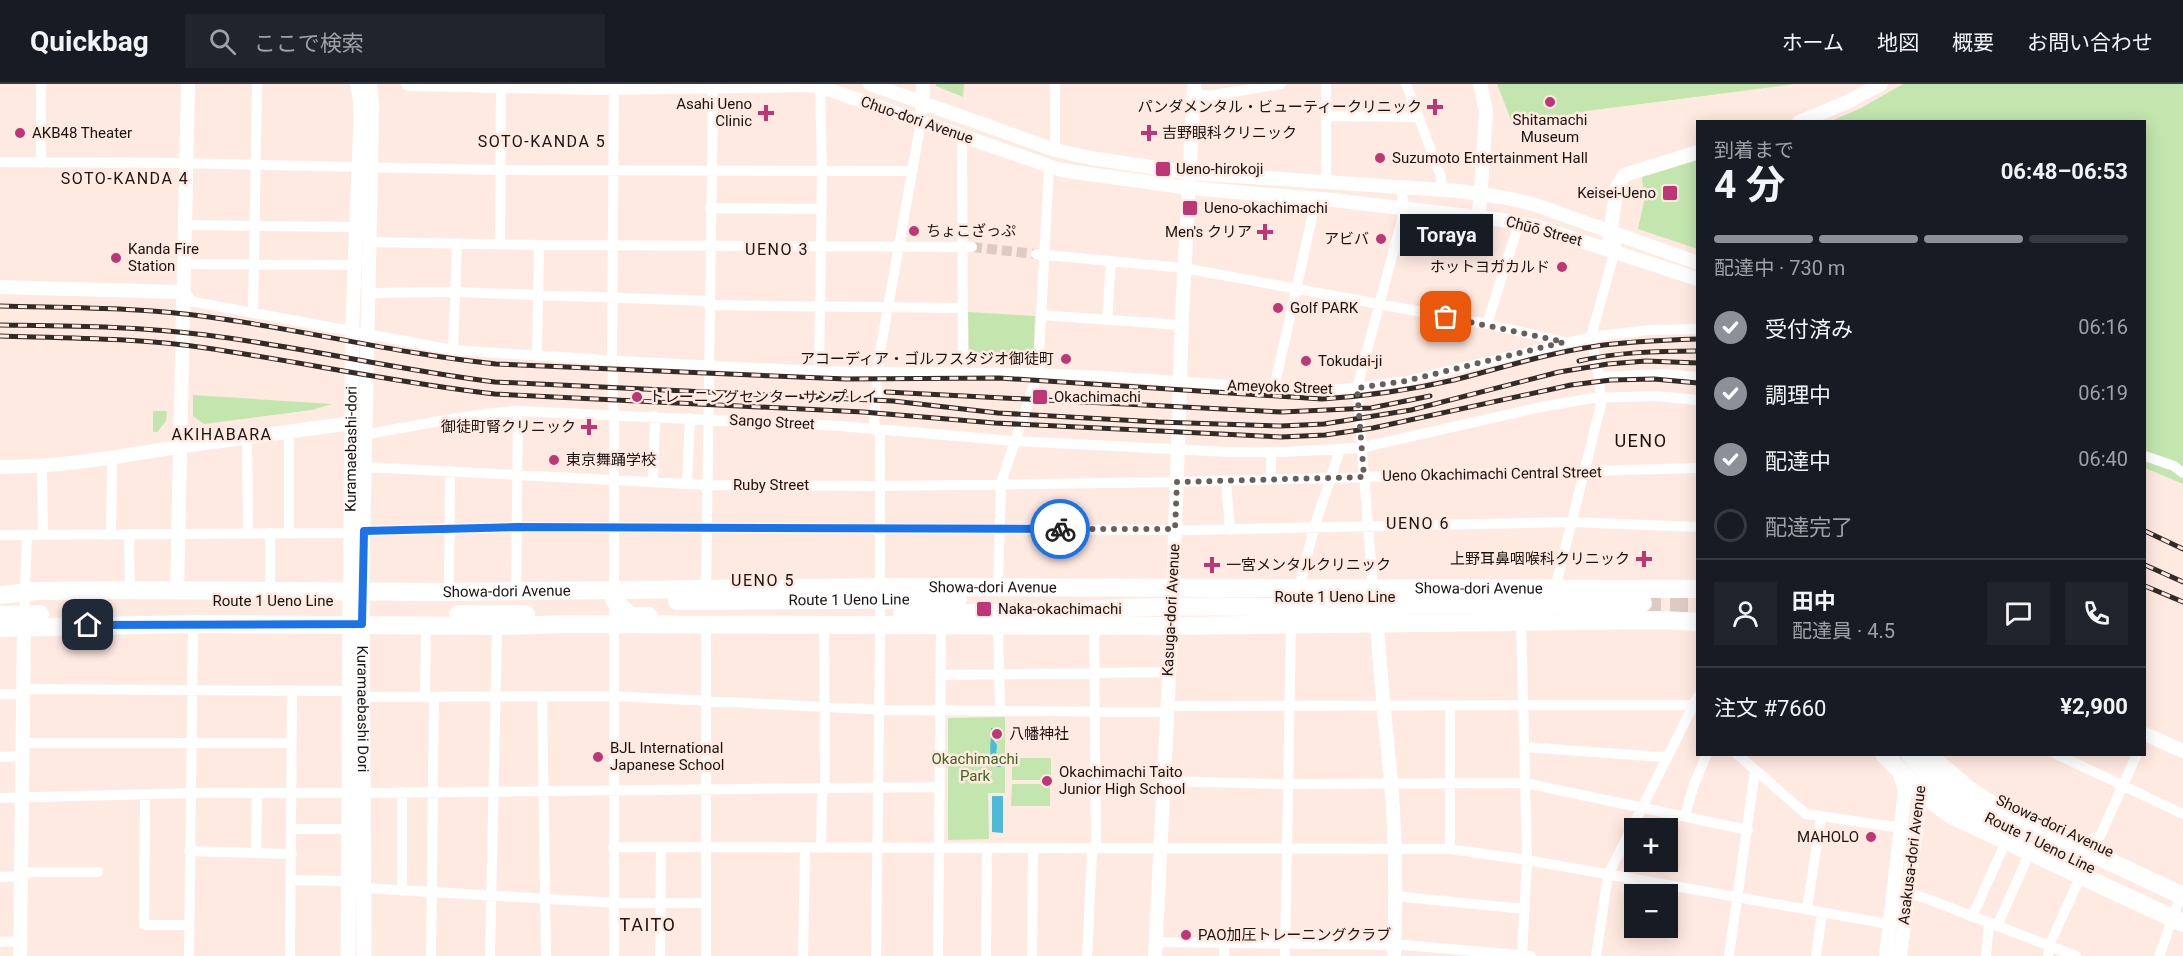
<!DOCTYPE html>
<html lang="ja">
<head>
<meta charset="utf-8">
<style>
	:root { --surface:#171b24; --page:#20242c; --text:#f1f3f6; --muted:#9ea1a6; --line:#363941; --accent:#8c9099 }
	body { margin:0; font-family:Roboto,"Noto Sans JP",sans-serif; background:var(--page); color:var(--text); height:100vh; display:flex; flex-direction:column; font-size:22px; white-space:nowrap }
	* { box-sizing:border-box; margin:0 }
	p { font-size:20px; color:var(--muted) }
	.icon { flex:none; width:33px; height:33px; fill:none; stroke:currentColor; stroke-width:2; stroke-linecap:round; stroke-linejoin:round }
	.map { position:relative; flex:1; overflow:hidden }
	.drawer { position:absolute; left:1696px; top:36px; width:450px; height:636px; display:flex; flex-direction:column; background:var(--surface); border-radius:0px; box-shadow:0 3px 15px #0003 }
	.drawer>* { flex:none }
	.fabs { position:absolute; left:1624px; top:734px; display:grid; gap:12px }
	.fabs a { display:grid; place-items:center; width:54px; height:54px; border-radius:0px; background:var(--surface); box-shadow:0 3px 15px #0003; font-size:30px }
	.pin { position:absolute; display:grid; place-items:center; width:51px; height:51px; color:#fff; margin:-26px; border-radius:12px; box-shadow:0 3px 9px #0006 }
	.courier { position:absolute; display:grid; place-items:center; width:60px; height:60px; margin:-30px; border:4px solid #1a73e8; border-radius:50%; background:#fff; color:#222; box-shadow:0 2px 8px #0007 }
	.bubble { position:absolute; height:42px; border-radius:0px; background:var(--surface); box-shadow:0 3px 15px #0003; font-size:20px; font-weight:700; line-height:42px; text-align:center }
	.headline em { font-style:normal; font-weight:700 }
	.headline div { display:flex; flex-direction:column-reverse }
	.headline { display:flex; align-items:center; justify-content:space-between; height:102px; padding:0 18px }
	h1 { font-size:39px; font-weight:700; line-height:45px }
	.bar { display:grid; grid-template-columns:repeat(4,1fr); gap:9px 6px; align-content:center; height:72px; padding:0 18px }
	.bar i { height:8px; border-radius:4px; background:var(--line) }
	.bar .active { background:var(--accent) }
	.bar p { grid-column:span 4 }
	.line { display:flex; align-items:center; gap:15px; padding:0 18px; border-top:2px solid var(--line) }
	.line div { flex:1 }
	.round { display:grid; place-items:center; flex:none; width:63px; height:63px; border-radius:0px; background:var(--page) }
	ol { padding:0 18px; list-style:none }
	li { display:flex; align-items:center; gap:18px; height:66px }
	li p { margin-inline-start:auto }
	li .icon { padding:6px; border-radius:50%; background:var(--accent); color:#fff; stroke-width:4 }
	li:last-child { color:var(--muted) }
	li i { width:33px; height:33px; border:3px solid var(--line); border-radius:50% }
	header { display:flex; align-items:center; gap:36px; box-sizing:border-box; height:84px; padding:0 30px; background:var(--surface); border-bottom:2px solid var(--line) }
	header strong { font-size:28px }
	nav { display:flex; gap:33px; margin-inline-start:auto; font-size:21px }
	.search { width:420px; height:54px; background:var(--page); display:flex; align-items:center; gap:15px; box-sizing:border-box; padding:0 21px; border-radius:0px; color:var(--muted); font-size:22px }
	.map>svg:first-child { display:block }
</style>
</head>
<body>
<header>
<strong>Quickbag</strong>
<div class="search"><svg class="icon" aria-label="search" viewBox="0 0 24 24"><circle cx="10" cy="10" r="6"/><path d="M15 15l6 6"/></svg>ここで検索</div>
<nav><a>ホーム</a><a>地図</a><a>概要</a><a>お問い合わせ</a></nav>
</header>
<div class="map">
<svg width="2183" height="872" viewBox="0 0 2183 872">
	<rect width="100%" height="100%" fill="#ffeae1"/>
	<path fill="#c3e6af" d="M936 0H964L963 13 936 2Z
		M1497 0H1795L1587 27 1513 41Z
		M1903 0H2183V400L2145 384V38H1829L1861 24Z
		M1698 76V165L1638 145 1644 117 1642 93Z
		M968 228 1035 232 1033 276 969 274Z
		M193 311 332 320 312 326 204 340 193 332Z
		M153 327H167L166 337 157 348H153Z
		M1005 633V709H988L989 755 948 756V634Z
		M1012 674H1051V696H1012Z
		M1012 700H1050V722H1011Z"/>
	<path fill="#4dbad8" d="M991 644H993L994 657 997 661 996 672 1002 680 1001 683H997C986 674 992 657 991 644Z
		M992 712H1003V749L992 748Z"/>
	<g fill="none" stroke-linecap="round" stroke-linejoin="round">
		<path stroke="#ddcac2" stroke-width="10" stroke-dasharray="10 5" stroke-linecap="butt" d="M972 163 1036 170"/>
		<path stroke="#ddcac2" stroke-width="18" stroke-dasharray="18 9" stroke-linecap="butt" d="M1643 519H1698"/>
		<path stroke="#fff" stroke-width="10" d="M41 0V79
			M1055 0V66
			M1406 0 1441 93 1442 105
			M1193 9 1208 12 1281 0
			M1327 32 1418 33
			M962 51 963 288
			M0 78 174 79 500 86 913 87
			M1326 98V0
			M710 124 821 125
			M184 141 356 143
			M368 158 539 161 972 163
			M500 160 501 2
			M1036 170 1184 184 1487 240 1561 257
			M183 180 355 181
			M183 208 187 210 190 217 453 266 621 277 819 287 1038 289 1105 292 1316 307 1363 303 1406 297 1591 253 1648 246 1698 245
			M368 209 455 208 709 217
			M708 221 963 224
			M253 229 257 0
			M1041 231 1182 241
			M1107 236 1111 177
			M1487 240 1519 139
			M453 266 457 159
			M537 272 539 161
			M819 287 822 87 820 0
			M1599 293 1663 290 1698 293
			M1274 305 1316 115
			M289 348V449
			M366 350C417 342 467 330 518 327L840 342 1014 357 1229 368H1281L1360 364 1541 323 1593 314 1656 312 1698 316
			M247 354 248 449
			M1271 368V395
			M2145 372 2174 382 2183 389
			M42 383 43 451
			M365 383 708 401 880 402 1177 398 1698 384
			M1226 397 1230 446
			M653 398 655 332
			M687 400 690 334
			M364 447 517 443 1193 446 1571 438 1698 443
			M270 449V507
			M111 450 112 374
			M129 450 130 506
			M0 451 351 449
			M998 503 1001 399 1038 289 1049 83
			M1299 504 1314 444 1340 365
			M1373 504 1357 304 1405 124 1400 103
			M706 505 713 13 710 0
			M1555 505 1601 320 1599 293 1591 253 1619 151
			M516 507 518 327
			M449 508 450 388
			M24 534 27 451
			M1521 537 1527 776 1522 871
			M998 542 1000 627
			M940 591 1169 588
			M0 610H15L30 605 349 607
			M542 612 546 872
			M363 613 613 612 886 626 1166 628
			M425 613 426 541
			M1167 622 1694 621
			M1450 622V765
			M22 659H292
			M1524 663 1663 673 1667 675
			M1737 670 1806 730 1916 746
			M2056 670 2183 730
			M0 673 22 672
			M1163 697 1281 700 1525 699 1748 746
			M145 710 144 841H189
			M0 714 190 709H364L940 703
			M1685 732 1694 700 1707 670
			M292 745H349
			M2087 757 2100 752 2137 670
			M613 763 1450 765 1527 776 1889 840 1907 809 1925 814 2076 872
			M821 764 822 710 825 704 824 541
			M189 767 292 770
			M256 769 257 709
			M0 793 21 792 32 788H98
			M291 796 349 797
			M364 804 618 819H706
			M402 806V708
			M1394 812 1525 825
			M1807 825 1821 733
			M1972 833 2006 757
			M1997 842 2030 768
			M0 858 21 857
			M1155 858 1404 861 1531 872
			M189 872 193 540
			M290 872 292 607
			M431 872 434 613
			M490 872 497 542
			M614 872V336L612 269 614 0
			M660 872 661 764
			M706 872V542
			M803 872 805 764
			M876 872 880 555V352L874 338 879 274 921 37
			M938 872 941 542
			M986 872 987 764
			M1032 872 1033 764
			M1087 872 1092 769 1096 764 1094 542
			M1224 872V860
			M1285 872 1291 540
			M1596 872 1608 791 1698 612
			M1729 872 1755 686
			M1816 872 1822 828
			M1986 872 1989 839
			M2048 872 2049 862 2081 791
			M2159 872 2182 808"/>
		<g stroke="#fff" stroke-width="14">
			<path d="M408 0 601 4 807 1 821 3 1061 86 1189 104 1333 116 1502 136 1535 142 1698 195"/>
			<path d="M870 0 1055 66 1091 74 1190 89 1459 107 1507 114 1533 120 1698 179"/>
			<path d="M922 25 923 0"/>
			<path d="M1799 38 1843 20 1881 0"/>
			<path d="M1479 133 1486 27 1480 0"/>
			<path d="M1609 157 1617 103 1624 91 1698 68"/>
			<path d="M0 203 182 208"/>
			<path d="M0 383C62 383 122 372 183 362 239 354 296 347 352 339"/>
			<path d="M177 506 188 0"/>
			<path id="s1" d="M350 507 352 247 360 47V18L357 0"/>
			<path d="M362 507 371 84 372 18 370 0"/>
			<path d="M1173 513 1182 233 1194 0"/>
			<path d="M1377 539C1380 592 1386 645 1391 698 1396 756 1396 815 1394 872"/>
			<path d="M2145 650 2183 667"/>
			<path d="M20 872 24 543"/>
			<path d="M1155 872 1172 533"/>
			<path d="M1886 872 1905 706 1899 688"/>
			<path d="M1900 872 1922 700"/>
		</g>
		<g stroke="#fff" stroke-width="15">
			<path id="s2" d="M362 507 364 872"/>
			<path d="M348 872 350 507"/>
		</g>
		<g stroke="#fff" stroke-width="18">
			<path id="s3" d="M0 511 37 507 130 506 449 508 880 503 1698 505"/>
			<path d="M614 516 630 532H649"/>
			<path id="s4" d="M677 517 958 515"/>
			<path d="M1382 521 1643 519"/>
			<path d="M1073 527C1137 522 1202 522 1266 523 1311 523 1354 522 1398 531"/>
			<path d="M902 529H1084"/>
			<path d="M458 530H526"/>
			<path d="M0 531 40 530"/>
			<path d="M0 544 193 540 497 542 572 540 1171 542 1663 536 1698 538"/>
			<path d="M1884 670 1921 708 1951 731 2183 839"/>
			<path d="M1910 670C1941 707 1980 731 2023 752"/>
			<path d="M1927 670 1968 705 2000 726 2183 812"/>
		</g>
		<g stroke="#332b27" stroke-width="5">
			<path id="rail" d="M0 222C70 224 140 223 209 233 305 246 399 270 496 280L846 295 999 294 1322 315C1367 312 1410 306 1454 296 1501 284 1548 269 1597 262 1631 257 1664 256 1698 255
				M0 241C69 242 137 242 206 251 303 263 398 286 495 298L893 317 998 329 1158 338 1281 342 1324 340 1411 326 1559 288 1608 280 1646 277 1698 279
				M0 252C69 254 138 254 206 264 302 278 398 299 495 310L863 328 995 339 1281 353 1325 351 1373 344 1571 301 1611 296 1654 295 1698 299
				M1579 277C1618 268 1658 267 1698 267
				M886 308 1282 328 1371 324 1430 312
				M2145 447 2183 465
				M2145 481 2183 498
				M2145 502 2183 518"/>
		</g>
		<use href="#rail" stroke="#ffeae1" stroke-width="3" stroke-dasharray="9" stroke-linecap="butt"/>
	</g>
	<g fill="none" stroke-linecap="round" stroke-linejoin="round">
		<path stroke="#6a5e59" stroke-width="6" stroke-dasharray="0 10.8" d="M1060 445H1175L1177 398 1364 393 1357 304 1406 297 1564 258 1446 233"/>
		<path stroke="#1a73e8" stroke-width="8" d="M88 541 362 540 364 447 517 443 1060 445"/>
	</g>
	<g fill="#bd3777" stroke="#ffeae1" stroke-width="2">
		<circle cx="1550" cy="18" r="6"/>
		<path d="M1432 14h6v6h6v6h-6v6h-6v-6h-6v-6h6z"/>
		<path d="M763 20h6v6h6v6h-6v6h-6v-6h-6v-6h6z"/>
		<circle cx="20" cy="49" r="6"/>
		<path d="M1146 40h6v6h6v6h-6v6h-6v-6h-6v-6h6z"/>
		<circle cx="1380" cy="74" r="6"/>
		<rect x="1155" y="77" width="16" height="16" rx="3"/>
		<rect x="1662" y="101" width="16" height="16" rx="3"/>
		<rect x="1182" y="116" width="16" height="16" rx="3"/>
		<circle cx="914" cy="147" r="6"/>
		<path d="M1262 139h6v6h6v6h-6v6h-6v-6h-6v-6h6z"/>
		<circle cx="1381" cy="155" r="6"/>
		<circle cx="116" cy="174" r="6"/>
		<circle cx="1562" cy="183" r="6"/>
		<circle cx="1278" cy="224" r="6"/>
		<circle cx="1066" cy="275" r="6"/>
		<circle cx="1306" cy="277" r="6"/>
		<circle cx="637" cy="313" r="6"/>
		<rect x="1032" y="305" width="16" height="16" rx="3"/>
		<path d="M586 334h6v6h6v6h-6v6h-6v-6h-6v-6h6z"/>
		<circle cx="554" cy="376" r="6"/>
		<path d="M1641 466h6v6h6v6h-6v6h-6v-6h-6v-6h6z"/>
		<path d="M1209 472h6v6h6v6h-6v6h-6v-6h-6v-6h6z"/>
		<rect x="976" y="517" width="16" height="16" rx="3"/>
		<circle cx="997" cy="650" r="6"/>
		<circle cx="598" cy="673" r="6"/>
		<circle cx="1047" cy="697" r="6"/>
		<circle cx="1871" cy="753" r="6"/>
		<circle cx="1186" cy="851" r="6"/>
	</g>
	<g text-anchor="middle" stroke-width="5" stroke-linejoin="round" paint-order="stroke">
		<g font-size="15" fill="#1a1310" stroke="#ffeae1" text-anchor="start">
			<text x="752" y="25" text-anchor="end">Asahi Ueno<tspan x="752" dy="17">Clinic</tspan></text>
			<text x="1422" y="28" text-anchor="end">パンダメンタル・ビューティークリニック</text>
			<text x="1550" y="41" text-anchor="middle">Shitamachi<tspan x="1550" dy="17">Museum</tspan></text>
			<text x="32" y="54">AKB48 Theater</text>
			<text x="1162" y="54">吉野眼科クリニック</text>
			<text x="1392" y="79">Suzumoto Entertainment Hall</text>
			<text x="1176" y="90">Ueno-hirokoji</text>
			<text x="1656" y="114" text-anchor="end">Keisei-Ueno</text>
			<text x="1204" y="129">Ueno-okachimachi</text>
			<text x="926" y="152">ちょこざっぷ</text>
			<text x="1252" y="153" text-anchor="end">Men's クリア</text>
			<text x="1369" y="160" text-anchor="end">アビバ</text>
			<text x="128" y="170">Kanda Fire<tspan x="128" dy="17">Station</tspan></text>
			<text x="1550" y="188" text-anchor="end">ホットヨガカルド</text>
			<text x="1290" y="229">Golf PARK</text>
			<text x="1054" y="280" text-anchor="end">アコーディア・ゴルフスタジオ御徒町</text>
			<text x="1318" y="282">Tokudai-ji</text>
			<text x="649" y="318">トレーニングセンター サンプレイ</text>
			<text x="1054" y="318">Okachimachi</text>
			<text x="576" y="348" text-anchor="end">御徒町腎クリニック</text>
			<text x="566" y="381">東京舞踊学校</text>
			<text x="1630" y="480" text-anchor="end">上野耳鼻咽喉科クリニック</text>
			<text x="1226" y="486">一宮メンタルクリニック</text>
			<text x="998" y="530">Naka-okachimachi</text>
			<text x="1009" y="655">八幡神社</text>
			<text x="610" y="669">BJL International<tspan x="610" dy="17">Japanese School</tspan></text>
			<text x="1059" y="693">Okachimachi Taito<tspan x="1059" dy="17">Junior High School</tspan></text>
			<text x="1859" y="758" text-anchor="end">MAHOLO</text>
			<text x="1198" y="856">PAO加圧トレーニングクラブ</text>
		</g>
		<g font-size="15" fill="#1a1310" stroke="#ffeae1">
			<text transform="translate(917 36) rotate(19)" y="5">Chuo-dori Avenue</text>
			<text transform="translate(1544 147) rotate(15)" y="5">Chūō Street</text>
			<text transform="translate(1280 303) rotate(2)" y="5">Ameyoko Street</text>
			<text transform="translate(772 338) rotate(3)" y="5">Sango Street</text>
			<text dy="5" stroke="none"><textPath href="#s1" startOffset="142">Kuramaebashi-dori</textPath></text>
			<text transform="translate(1492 390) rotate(-1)" y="5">Ueno Okachimachi Central Street</text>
			<text x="771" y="406">Ruby Street</text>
			<text dy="5" stroke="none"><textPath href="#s3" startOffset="993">Showa-dori Avenue</textPath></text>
			<text dy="5" stroke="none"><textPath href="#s3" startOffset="1479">Showa-dori Avenue</textPath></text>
			<text dy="5" stroke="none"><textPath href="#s3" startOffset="507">Showa-dori Avenue</textPath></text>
			<text x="1335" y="518">Route 1 Ueno Line</text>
			<text dy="5" stroke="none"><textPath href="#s4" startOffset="172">Route 1 Ueno Line</textPath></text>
			<text x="273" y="522">Route 1 Ueno Line</text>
			<text transform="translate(1171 526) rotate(-87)" y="5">Kasuga-dori Avenue</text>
			<text dy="5" stroke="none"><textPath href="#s2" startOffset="118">Kuramaebashi Dori</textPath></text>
			<text transform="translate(2055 742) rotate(25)" y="5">Showa-dori Avenue</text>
			<text transform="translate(2040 759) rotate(26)" y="5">Route 1 Ueno Line</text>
			<text transform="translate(1912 771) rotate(-83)" y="5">Asakusa-dori Avenue</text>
		</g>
		<g font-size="15" fill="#3c641d" stroke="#ffeae1">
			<text x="975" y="680">Okachimachi<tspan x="975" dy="17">Park</tspan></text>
		</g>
		<g font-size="16" letter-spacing="1.5" fill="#1a1310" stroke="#ffeae1">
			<text x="542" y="63">SOTO-KANDA 5</text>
			<text x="125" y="100">SOTO-KANDA 4</text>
			<text x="777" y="171">UENO 3</text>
			<text x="222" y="356">AKIHABARA</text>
			<text x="1418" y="445">UENO 6</text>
			<text x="763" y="502">UENO 5</text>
		</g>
		<g font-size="18" letter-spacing="1.5" fill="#1a1310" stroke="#ffeae1">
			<text x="1641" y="363">UENO</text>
			<text x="648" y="847">TAITO</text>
		</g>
	</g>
</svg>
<div class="fabs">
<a>+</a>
<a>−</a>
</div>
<div class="pin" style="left:1446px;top:233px;background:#ea580c"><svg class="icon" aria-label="bag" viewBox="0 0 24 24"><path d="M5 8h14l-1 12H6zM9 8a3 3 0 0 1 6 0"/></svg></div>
<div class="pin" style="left:88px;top:541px;background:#1f2937"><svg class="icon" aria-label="home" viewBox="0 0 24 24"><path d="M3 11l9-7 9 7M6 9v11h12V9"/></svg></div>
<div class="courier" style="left:1060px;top:445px"><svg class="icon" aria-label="bike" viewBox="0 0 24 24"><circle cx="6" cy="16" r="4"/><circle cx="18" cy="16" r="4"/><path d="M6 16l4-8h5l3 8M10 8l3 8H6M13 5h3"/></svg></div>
<div class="bubble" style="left:1400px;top:130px;width:93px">Toraya</div>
<section class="drawer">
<div class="headline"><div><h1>4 分</h1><p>到着まで</p></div><em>06:48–06:53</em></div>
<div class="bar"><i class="active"></i><i class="active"></i><i class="active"></i><i></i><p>配達中 · 730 m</p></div>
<ol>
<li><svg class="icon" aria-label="check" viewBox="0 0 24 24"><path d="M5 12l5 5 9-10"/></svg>受付済み<p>06:16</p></li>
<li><svg class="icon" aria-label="check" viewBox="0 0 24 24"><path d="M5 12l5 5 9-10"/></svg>調理中<p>06:19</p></li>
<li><svg class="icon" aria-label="check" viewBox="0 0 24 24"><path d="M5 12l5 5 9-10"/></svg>配達中<p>06:40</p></li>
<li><i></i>配達完了</li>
</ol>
<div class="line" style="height:108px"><a class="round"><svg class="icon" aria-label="person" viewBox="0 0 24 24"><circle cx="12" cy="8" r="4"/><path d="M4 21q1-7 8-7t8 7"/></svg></a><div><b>田中</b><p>配達員 · 4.5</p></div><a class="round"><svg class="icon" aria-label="chat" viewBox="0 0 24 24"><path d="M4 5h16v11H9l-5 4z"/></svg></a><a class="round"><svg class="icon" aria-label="phone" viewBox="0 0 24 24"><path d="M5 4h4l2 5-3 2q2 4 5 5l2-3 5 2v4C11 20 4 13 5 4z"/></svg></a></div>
<div class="line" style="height:78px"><div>注文 #7660</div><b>¥2,900</b></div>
</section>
</div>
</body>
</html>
